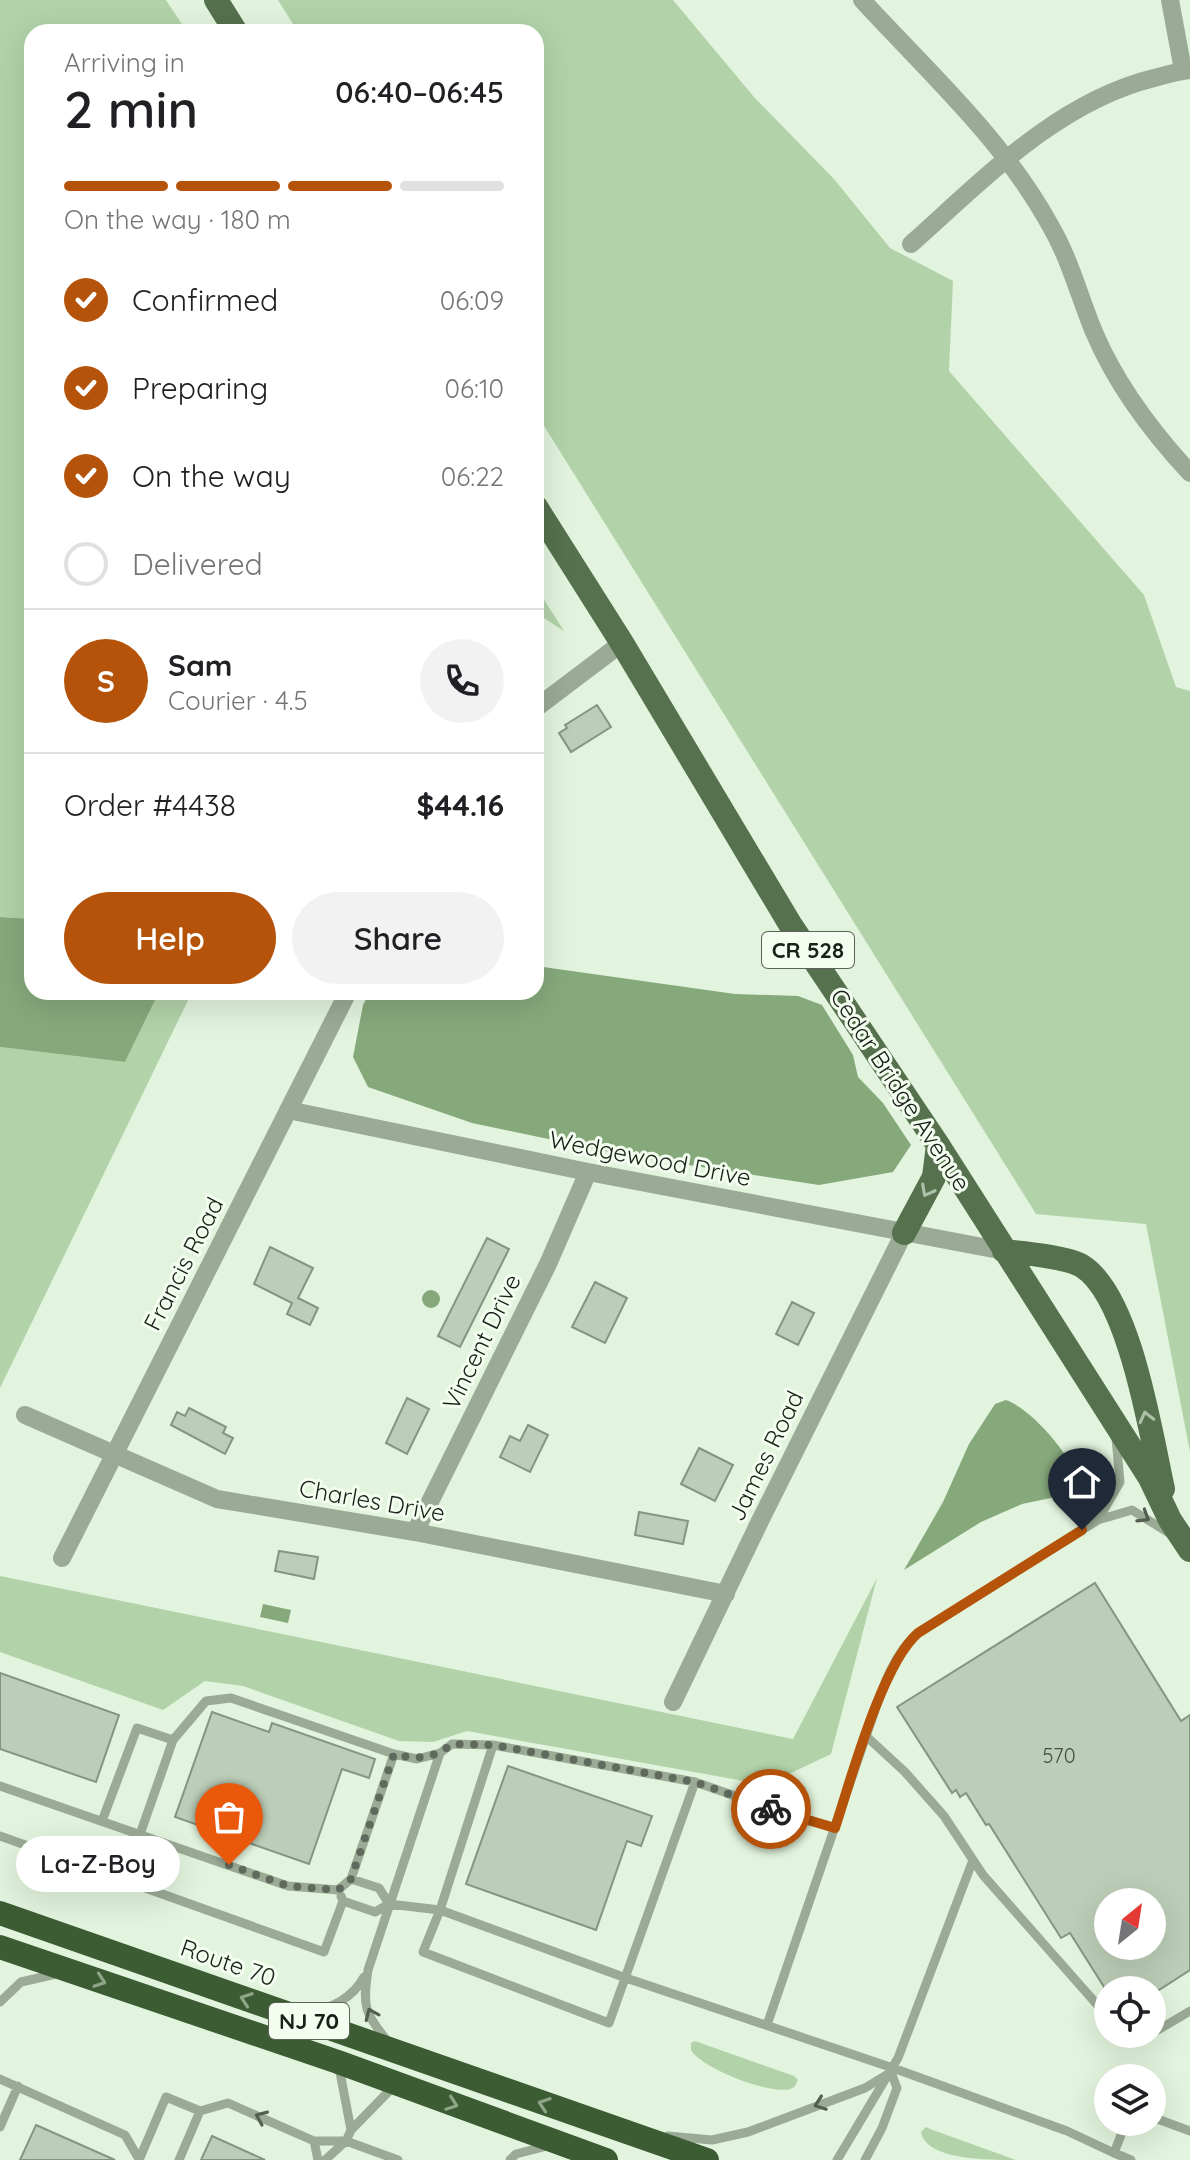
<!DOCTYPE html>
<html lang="en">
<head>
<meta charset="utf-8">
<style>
	:root { --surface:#fff; --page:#f2f2f2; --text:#202124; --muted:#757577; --line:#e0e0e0; --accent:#b45309 }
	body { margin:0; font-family:Quicksand,sans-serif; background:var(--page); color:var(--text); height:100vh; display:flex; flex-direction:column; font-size:30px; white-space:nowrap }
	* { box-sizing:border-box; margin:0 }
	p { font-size:26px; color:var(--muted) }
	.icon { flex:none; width:44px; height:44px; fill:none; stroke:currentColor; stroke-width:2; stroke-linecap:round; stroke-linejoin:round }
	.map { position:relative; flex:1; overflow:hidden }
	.details { position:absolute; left:24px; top:24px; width:520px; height:976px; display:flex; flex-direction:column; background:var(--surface); border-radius:24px; box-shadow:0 8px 32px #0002 }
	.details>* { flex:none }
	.needle { width:52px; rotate:30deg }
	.controls { position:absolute; left:1094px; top:1888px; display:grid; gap:16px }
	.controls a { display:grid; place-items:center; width:72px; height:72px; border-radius:50%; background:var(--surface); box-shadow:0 8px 32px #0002; font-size:40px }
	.pin { position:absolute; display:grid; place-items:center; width:68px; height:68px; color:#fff; margin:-82px -34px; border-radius:50% 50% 50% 0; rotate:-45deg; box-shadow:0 0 8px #0007 }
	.pin .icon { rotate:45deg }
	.courier { position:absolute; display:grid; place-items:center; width:80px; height:80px; margin:-40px; border:6px solid #b45309; border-radius:50%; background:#fff; color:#222; box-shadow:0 2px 10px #0007 }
	.bubble { position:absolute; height:56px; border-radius:28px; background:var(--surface); box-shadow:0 8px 32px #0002; font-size:26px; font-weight:600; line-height:56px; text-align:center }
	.overview em { font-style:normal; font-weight:600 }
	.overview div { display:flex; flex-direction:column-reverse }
	.overview { display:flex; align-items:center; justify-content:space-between; height:136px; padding:0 40px }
	h1 { font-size:52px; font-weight:600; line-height:60px }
	.bar { display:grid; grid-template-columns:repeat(4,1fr); gap:12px 8px; align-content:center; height:96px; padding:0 40px }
	.bar i { height:10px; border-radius:6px; background:var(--line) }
	.bar .selected { background:var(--accent) }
	.bar p { grid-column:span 4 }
	.line { display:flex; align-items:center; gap:20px; padding:0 40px; border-top:2px solid var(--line) }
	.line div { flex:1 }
	.round { display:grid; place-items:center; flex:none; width:84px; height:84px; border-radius:42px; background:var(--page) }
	ol { padding:0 40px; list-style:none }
	li { display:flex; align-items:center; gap:24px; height:88px }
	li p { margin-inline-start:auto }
	li .icon { padding:8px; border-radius:50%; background:var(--accent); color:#fff; stroke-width:4 }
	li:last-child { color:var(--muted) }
	li i { width:44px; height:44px; border:4px solid var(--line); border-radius:50% }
	.action { display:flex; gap:16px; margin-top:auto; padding:16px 40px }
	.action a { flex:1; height:92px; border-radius:48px; background:var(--accent); color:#fff; font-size:32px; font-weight:600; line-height:92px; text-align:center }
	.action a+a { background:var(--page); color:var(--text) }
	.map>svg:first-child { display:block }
</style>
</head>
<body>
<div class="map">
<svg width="1190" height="2160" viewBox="0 0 1190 2160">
	<rect width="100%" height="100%" fill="#e2f4dd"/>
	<path fill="#b2d3a9" d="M0 0H166L187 32H32V919L0 917Z
		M278 0H673L754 97 834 179 890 248 953 281 949 371 1144 595 1176 687 1190 691V1452L1146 1224 1036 1214 536 413V32H298Z
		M536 587 564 631 536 613Z
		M159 992H192L0 1388V1047L125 1062Z
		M0 1576 793 1739 877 1578 831 1754 766 1785 467 1731 433 1742 399 1741 243 1686 205 1681 163 1710 0 1652Z
		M695 2041 794 2076 798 2080C795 2085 796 2087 790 2089 770 2095 701 2068 691 2050V2043Z
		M926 2127 930 2129 1016 2160C987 2160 926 2160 921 2132Z"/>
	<path fill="#86a97c" d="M0 917 32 919V992H159L125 1062 0 1047Z
		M536 966 735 994 798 996 822 1005 853 1055 858 1077 883 1103 911 1145 893 1172 819 1185 629 1156 472 1123 368 1087 353 1057 363 1005 370 992H536Z
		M422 1299a9 9 0 1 1 18 0a9 9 0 1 1-18 0Z
		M1006 1400C1030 1408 1075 1457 1075 1481L1051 1498 1022 1504 981 1522 904 1570 943 1502 969 1444 995 1404Z
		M263 1604 291 1610 288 1623 260 1617Z"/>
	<path fill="#bcceb7" stroke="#849580" stroke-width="2" fill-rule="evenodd" d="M597 705 611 727 571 752 559 733 567 728 565 725Z
		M487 1238 509 1249 460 1347 438 1336Z
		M270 1247 313 1268 298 1298 318 1308 310 1325 287 1314 292 1303 254 1284Z
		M595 1282 627 1298 605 1343 572 1327Z
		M792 1302 814 1313 798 1345 776 1334Z
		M407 1398 429 1409 407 1454 386 1443Z
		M189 1408 226 1427 223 1433 233 1438 225 1454 171 1425 177 1412 185 1416Z
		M528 1425 548 1435 530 1472 500 1457 510 1436 520 1441Z
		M699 1448 733 1465 715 1501 681 1484Z
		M639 1512 688 1521 683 1544 635 1535Z
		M279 1551 318 1557 314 1579 275 1571Z
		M1095 1583 1181 1721 1190 1715V1970L1159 1990H1106L1070 1933 1061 1938 989 1824 986 1825 966 1793 960 1797 956 1790 952 1793 897 1707ZM1108 1902H1152V1946H1108Z
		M0 1673 119 1715 96 1782 0 1749Z
		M212 1712 269 1732 272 1723 375 1759 369 1778 342 1769 309 1864 175 1817Z
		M508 1766 652 1816 641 1846 627 1841 596 1930 466 1884Z
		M36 2125 115 2160H20Z
		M212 2136 265 2160H201Z"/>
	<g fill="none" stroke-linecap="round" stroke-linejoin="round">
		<path stroke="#9aaa95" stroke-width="9" d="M1098 1520 1120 1482 1116 1438
			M493 1745 440 1910 423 1952 609 2023 695 1782
			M0 1786 288 1886 338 1890 351 1879 394 1754
			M102 1821 137 1728 173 1740
			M0 1836 324 1952 343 1901 341 1896
			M351 1879 379 1888 389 1904
			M124 1880 173 1740 206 1701 231 1698 394 1754 417 1759 440 1753
			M343 1901 375 1912 389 1904 440 1910 626 1978 893 2068 1067 2131 1114 2153
			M0 2002 21 1982 56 1974
			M310 2014C333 2006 352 1999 364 1977
			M1108 2017 983 1875 944 1816 905 1772 866 1736C879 1701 889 1657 918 1633L1098 1520 1132 1510 1169 1533
			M767 2025 866 1736
			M1152 2031 1158 2030 1190 2011
			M388 2042C365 2012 362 2008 368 1970L440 1753 452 1744 493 1745 695 1782 787 1814 835 1828
			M339 2067 351 2130
			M0 2079 125 2135 139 2159
			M394 2086 351 2130 346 2141 398 2160
			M1152 2117 1190 2131
			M1126 2122 1114 2153 1131 2160
			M0 2127 18 2086
			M668 2136 712 2140 748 2132 865 2088 888 2074
			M314 2141H346
			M139 2160 166 2097 200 2111
			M179 2160 200 2111 228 2103 314 2141 318 2160
			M325 2160 346 2141
			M510 2160 516 2154 547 2146
			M837 2160 898 2058 973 1860
			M865 2160 882 2128 897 2088 891 2072"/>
		<path stroke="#9aaa95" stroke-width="18" d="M862 0C928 72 1002 138 1050 225 1070 259 1079 296 1094 332 1116 384 1152 432 1190 473
			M1170 0 1183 70
			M911 244C983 180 1057 102 1154 78 1166 75 1178 71 1190 70
			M536 708 622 643
			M288 1110 588 1172 1004 1251
			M25 1415 217 1499 415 1532 726 1594
			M415 1532 548 1264 588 1172
			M62 1558 348 992
			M673 1702 759 1523 904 1233"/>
		<path stroke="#55714d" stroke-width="24" d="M216 0 236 32
			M536 507 622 643 790 924 938 1145 1150 1478 1170 1520 1190 1550
			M904 1233 934 1177 938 1145
			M1004 1251C1023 1253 1067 1257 1082 1266 1130 1296 1151 1435 1163 1489"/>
		<path stroke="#3c5c33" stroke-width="24" d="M0 1913 707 2160
			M0 1947 338 2062 606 2160"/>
	</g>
	<defs><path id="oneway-chevron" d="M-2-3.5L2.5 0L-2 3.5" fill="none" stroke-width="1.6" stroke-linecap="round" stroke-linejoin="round" transform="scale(2)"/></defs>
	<g stroke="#acbfa7">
		<use href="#oneway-chevron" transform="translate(927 1191) rotate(118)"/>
		<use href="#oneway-chevron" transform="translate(1146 1417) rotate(-104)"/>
	</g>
	<g stroke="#535e50">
		<use href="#oneway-chevron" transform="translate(1144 1517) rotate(32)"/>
		<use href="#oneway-chevron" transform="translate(371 2014) rotate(-114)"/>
		<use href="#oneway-chevron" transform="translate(820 2104) rotate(160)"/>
		<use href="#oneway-chevron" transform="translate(261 2117) rotate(-157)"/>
	</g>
	<g stroke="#8fa588">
		<use href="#oneway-chevron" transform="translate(100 1981) rotate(19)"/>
		<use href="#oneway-chevron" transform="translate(246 1999) rotate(-161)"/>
		<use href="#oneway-chevron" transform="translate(452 2104) rotate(20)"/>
		<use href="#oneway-chevron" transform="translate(544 2104) rotate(-161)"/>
	</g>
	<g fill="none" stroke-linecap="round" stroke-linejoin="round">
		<path stroke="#5f6a5d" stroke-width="8" stroke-dasharray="0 14.4" d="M229 1865 288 1886 338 1890 351 1879 394 1754C417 1760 433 1759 452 1744L493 1745 695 1782 771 1809"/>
		<path stroke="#b45309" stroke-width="10" d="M771 1809 835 1828C851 1779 882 1664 918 1633L1082 1530"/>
	</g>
	<g text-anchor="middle" stroke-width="6" stroke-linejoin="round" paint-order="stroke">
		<g font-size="20" fill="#424c40">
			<text x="1059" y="1763">570</text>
		</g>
		<g fill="#f4fef0" stroke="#5b6359" stroke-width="2">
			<rect x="762" y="932" width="92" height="36" rx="6"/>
			<rect x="269" y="2003" width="80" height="36" rx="6"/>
		</g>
		<g font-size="22" font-weight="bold" fill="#192018">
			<text x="808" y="958">CR 528</text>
			<text x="309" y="2029">NJ 70</text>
		</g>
		<g font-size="24" fill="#192018" stroke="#f4fef0">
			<text transform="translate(900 1090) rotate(57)" y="8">Cedar Bridge Avenue</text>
			<text transform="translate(650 1159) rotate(11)" y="8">Wedgewood Drive</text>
			<text transform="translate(184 1264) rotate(-63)" y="8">Francis Road</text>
			<text transform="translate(482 1342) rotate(-64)" y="8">Vincent Drive</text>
			<text transform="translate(766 1456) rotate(-64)" y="8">James Road</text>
			<text transform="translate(372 1501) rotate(10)" y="8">Charles Drive</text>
			<text transform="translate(228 1963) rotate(19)" y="8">Route 70</text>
		</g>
	</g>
</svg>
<div class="controls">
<a><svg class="needle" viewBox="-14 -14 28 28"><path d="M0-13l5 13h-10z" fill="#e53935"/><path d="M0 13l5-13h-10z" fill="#757577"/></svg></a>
<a><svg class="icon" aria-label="locate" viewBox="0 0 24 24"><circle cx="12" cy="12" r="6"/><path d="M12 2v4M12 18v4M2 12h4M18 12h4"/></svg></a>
<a><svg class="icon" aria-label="layers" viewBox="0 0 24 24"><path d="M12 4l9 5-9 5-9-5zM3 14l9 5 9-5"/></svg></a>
</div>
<div class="pin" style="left:229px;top:1865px;background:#ea580c"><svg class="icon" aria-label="bag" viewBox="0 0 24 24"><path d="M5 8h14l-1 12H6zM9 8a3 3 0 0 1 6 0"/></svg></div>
<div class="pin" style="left:1082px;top:1530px;background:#1f2937"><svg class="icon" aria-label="home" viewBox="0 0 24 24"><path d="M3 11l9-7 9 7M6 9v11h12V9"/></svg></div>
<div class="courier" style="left:771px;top:1809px"><svg class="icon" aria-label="bike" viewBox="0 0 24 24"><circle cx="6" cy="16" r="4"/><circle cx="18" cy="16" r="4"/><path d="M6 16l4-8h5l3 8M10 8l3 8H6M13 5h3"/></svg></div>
<div class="bubble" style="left:16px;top:1836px;width:164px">La-Z-Boy</div>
<section class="details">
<div class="overview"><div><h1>2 min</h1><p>Arriving in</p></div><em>06:40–06:45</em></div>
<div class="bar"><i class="selected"></i><i class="selected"></i><i class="selected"></i><i></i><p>On the way · 180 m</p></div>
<ol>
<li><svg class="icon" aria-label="check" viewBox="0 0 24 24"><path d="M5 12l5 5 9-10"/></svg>Confirmed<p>06:09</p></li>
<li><svg class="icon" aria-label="check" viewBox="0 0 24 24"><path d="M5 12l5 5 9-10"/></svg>Preparing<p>06:10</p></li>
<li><svg class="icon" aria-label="check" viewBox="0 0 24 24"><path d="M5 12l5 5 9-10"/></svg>On the way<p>06:22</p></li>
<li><i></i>Delivered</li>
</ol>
<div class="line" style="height:144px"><b class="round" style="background:var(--accent);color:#fff">S</b><div><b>Sam</b><p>Courier · 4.5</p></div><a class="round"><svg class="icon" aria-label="phone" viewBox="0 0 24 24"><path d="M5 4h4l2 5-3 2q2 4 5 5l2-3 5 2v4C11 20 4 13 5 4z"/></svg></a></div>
<div class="line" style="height:104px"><div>Order #4438</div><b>$44.16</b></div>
<div class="action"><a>Help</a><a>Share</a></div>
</section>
</div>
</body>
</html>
